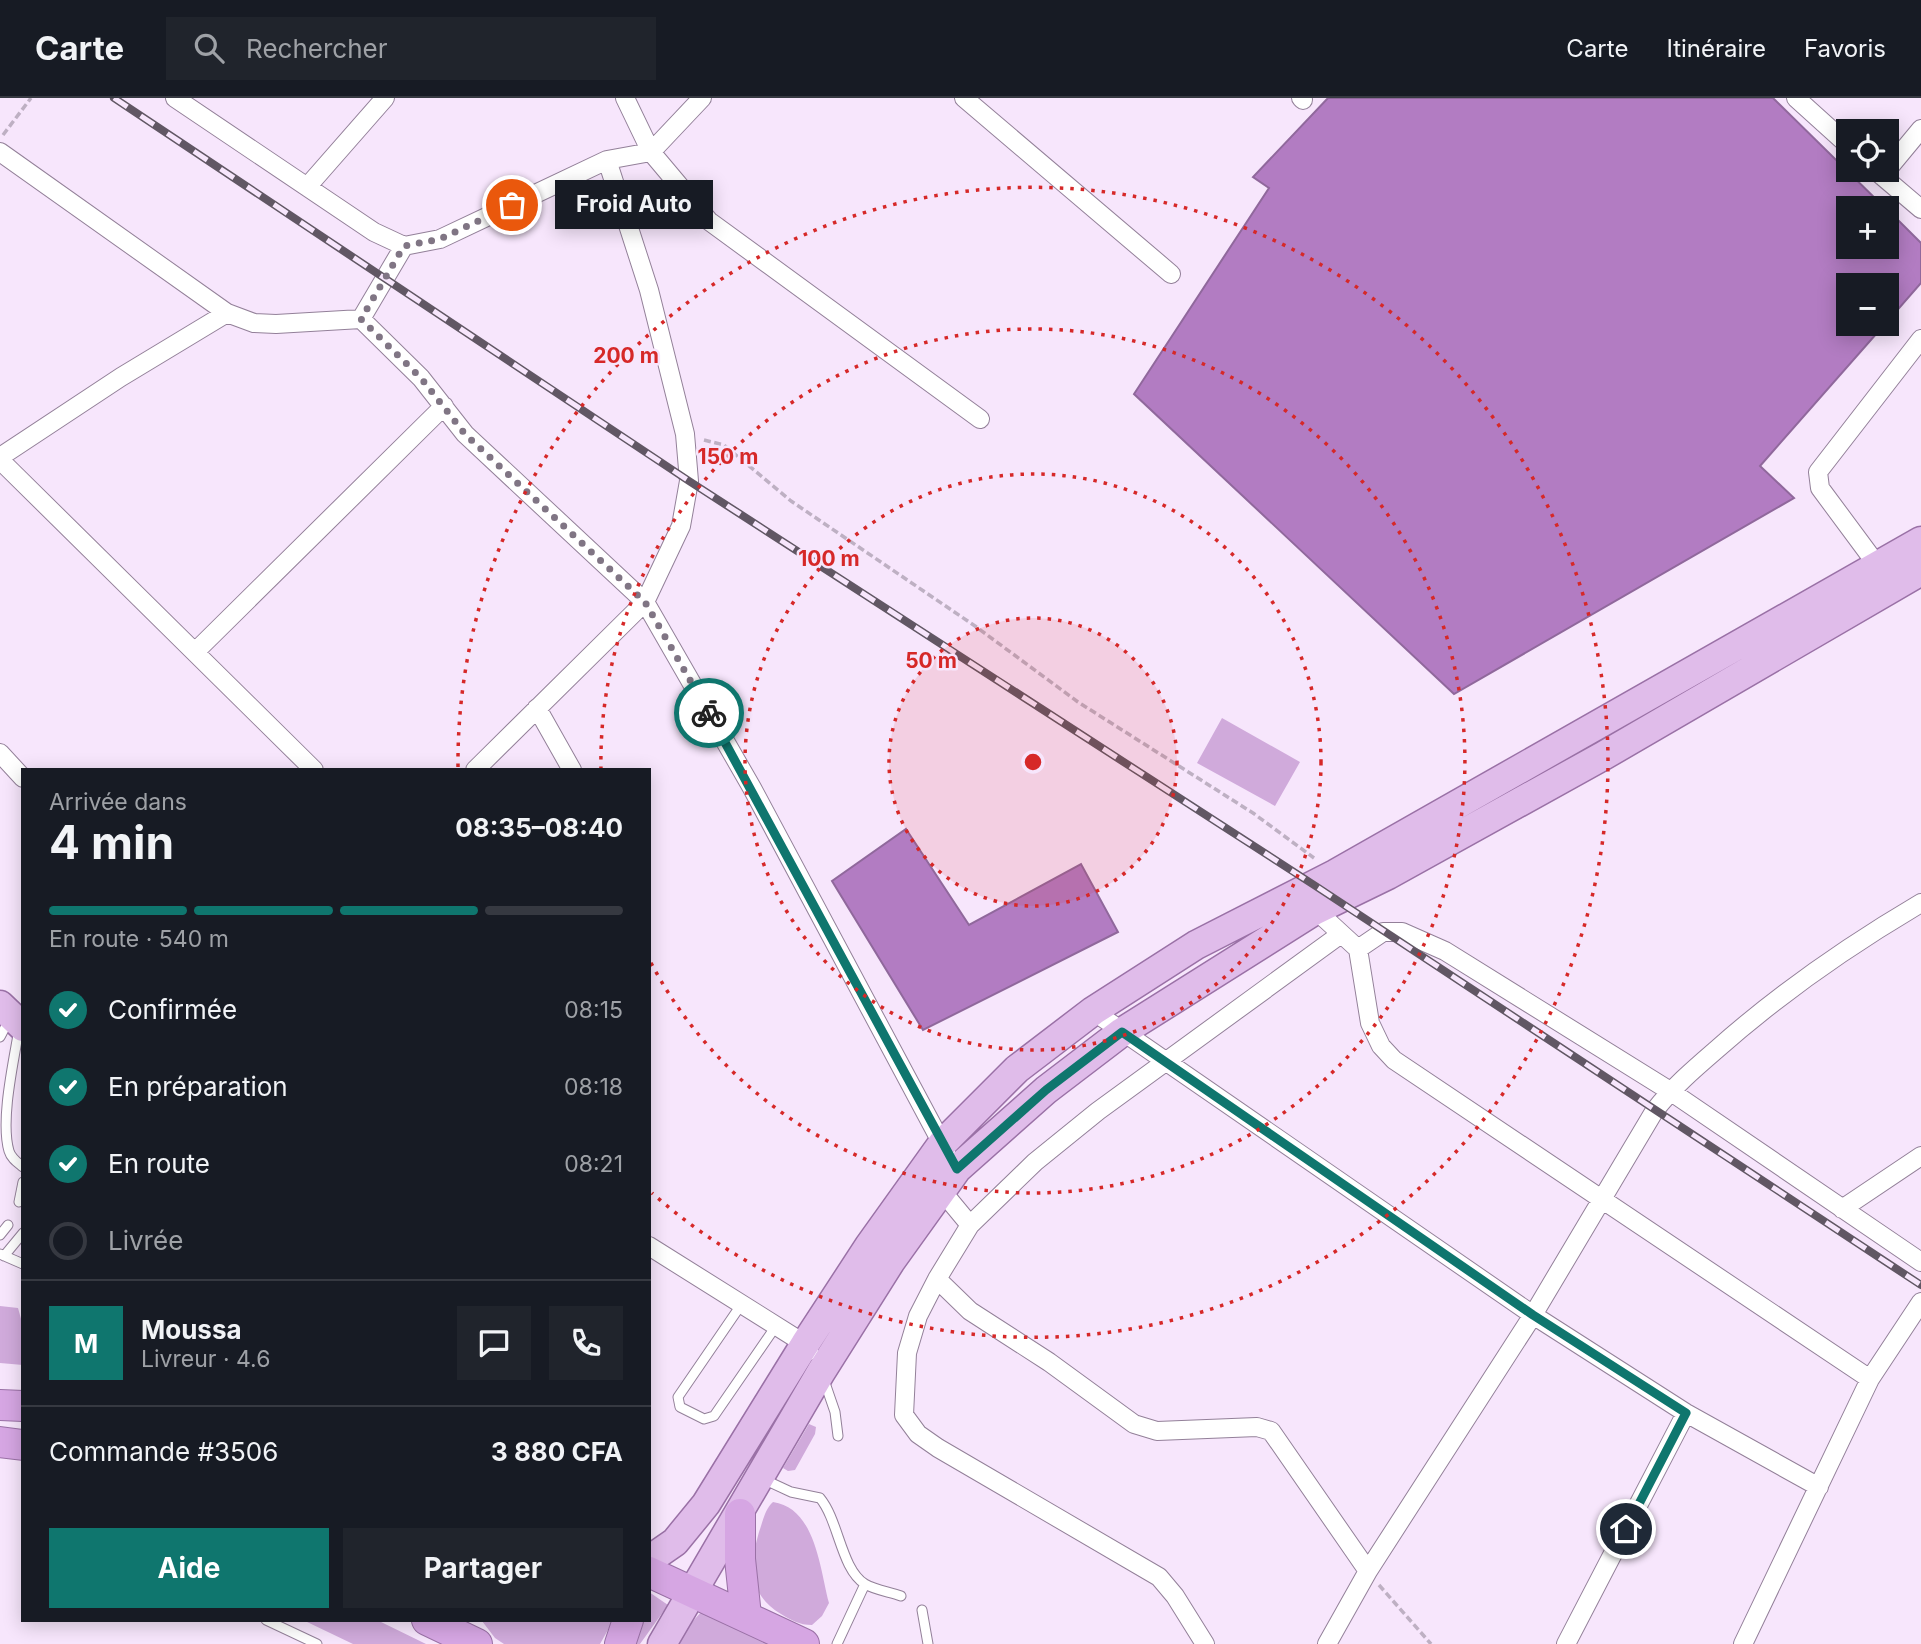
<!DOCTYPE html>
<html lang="fr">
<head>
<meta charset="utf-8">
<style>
	:root { --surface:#171b24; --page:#20242c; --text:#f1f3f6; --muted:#9ea1a6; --line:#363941; --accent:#0f766e }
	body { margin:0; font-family:Inter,sans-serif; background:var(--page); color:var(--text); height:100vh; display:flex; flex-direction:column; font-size:26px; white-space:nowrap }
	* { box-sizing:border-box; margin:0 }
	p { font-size:23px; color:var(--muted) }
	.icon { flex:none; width:38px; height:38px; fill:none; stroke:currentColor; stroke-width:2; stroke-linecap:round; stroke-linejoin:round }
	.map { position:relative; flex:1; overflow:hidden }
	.sheet { position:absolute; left:21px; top:670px; width:630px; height:854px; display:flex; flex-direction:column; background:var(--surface); border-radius:0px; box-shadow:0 4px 18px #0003 }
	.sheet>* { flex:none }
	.tools { position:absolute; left:1836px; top:21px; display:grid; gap:14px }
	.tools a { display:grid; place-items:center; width:63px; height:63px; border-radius:0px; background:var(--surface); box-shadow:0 4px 18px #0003; font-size:35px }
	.pin { position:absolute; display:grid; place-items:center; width:60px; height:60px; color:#fff; margin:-30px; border:4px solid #fff; border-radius:50%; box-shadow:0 2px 7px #0007 }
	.courier { position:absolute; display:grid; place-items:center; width:70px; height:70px; margin:-35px; border:5px solid #0f766e; border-radius:50%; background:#fff; color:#222; box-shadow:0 2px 9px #0007 }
	.bubble { position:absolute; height:49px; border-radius:0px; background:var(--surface); box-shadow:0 4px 18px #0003; font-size:23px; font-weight:700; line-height:49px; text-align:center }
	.headline em { font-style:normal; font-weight:700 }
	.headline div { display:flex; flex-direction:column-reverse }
	.headline { display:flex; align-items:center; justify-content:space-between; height:119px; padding:0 28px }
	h1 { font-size:46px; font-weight:700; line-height:52px }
	.bar { display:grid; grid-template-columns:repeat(4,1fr); gap:10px 7px; align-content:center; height:84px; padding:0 28px }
	.bar i { height:9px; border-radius:5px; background:var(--line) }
	.bar .current { background:var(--accent) }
	.bar p { grid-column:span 4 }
	.line { display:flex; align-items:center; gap:18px; padding:0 28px; border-top:2px solid var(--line) }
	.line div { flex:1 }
	.round { display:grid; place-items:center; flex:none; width:74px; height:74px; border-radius:0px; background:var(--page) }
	ol { padding:0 28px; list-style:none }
	li { display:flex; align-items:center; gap:21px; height:77px }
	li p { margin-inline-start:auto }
	li .icon { padding:7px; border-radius:50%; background:var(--accent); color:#fff; stroke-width:4 }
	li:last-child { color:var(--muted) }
	li i { width:38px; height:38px; border:4px solid var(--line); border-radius:50% }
	.button { display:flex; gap:14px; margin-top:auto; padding:14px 28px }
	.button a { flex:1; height:80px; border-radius:0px; background:var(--accent); color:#fff; font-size:28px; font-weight:700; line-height:80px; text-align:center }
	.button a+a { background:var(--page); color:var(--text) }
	header { display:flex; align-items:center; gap:42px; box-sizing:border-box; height:98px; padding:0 35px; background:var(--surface); border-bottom:2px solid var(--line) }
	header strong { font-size:33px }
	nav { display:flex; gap:38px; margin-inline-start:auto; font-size:24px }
	.search { width:490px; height:63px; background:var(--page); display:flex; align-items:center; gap:18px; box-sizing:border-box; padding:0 24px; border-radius:0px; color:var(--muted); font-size:26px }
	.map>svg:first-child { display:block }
</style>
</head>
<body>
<header>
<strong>Carte</strong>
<div class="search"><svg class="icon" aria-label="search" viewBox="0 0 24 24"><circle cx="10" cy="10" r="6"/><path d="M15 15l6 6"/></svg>Rechercher</div>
<nav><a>Carte</a><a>Itinéraire</a><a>Favoris</a></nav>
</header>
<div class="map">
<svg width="1921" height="1546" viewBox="0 0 1921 1546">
	<rect width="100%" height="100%" fill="#f7e6fc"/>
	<path fill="#d0aadb" d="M1222 620 1300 664 1275 708 1197 665Z
		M0 1208 18 1210 23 1228V1267L0 1265Z
		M809 1326 816 1329 815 1336 795 1372 788 1373 783 1370Z
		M773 1404C816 1410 820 1472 829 1505L822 1518 812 1527C799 1527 791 1522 781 1516 748 1496 749 1468 759 1434 763 1423 765 1411 773 1404Z
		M649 1494 668 1507 640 1546H634L640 1523 649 1522Z
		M703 1512 775 1546H672Z
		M305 1523H379L426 1546H353Z
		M482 1523H613L600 1546H504L495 1540Z"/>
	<path fill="#b27cc2" stroke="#90689c" stroke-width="2" d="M1328 0H1773L1885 110H1848V149H1886L1887 111 1921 145V185L1887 224 1886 187H1848V226H1885L1760 368 1794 400 1454 596 1134 296 1269 90 1253 79Z
		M906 731 969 827 1081 766 1118 834 923 932 832 783Z"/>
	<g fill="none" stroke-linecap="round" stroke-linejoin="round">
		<g stroke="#938099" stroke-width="11">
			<path id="service" d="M19 931C14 962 0 1022 9 1053 11 1060 17 1064 23 1069
				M0 939 9 922
				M19 1104 23 1084
				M0 1137 8 1127
				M0 1156 23 1166
				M4 1158 23 1135
				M741 1207 678 1299 680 1309 704 1321 714 1318 776 1228
				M824 1282 835 1314 838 1338
				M763 1381 791 1394 820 1400C839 1423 841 1471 865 1486 875 1492 890 1494 901 1498
				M922 1512 928 1546
				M266 1522 317 1546
				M837 1546 865 1486"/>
		</g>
		<g stroke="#938099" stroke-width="20">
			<path id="minor" d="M175 0 374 134 404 148 440 141 607 62 651 54 702 0
				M625 0 651 54 709 123 980 321
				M964 0 1171 176
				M1301 0 1303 2
				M1796 0 1848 47
				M0 54 227 215 254 225 276 226 361 221 421 280 465 336 645 504 752 690 946 1053
				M1875 72 1921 111
				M1882 78 1921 31
				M307 89 385 0
				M361 221 404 148
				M0 359 121 279 227 215
				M0 362 314 672
				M1883 475 1820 390 1818 374 1921 241
				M195 554 444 308
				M537 610 572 672
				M0 655 23 680
				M475 672 645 504 681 428 689 383 685 336 649 192 607 62
				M1309 806 1358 851 1370 925 1381 948 1394 962 1870 1281
				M1358 851 1383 834H1402L1445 853 1670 993 1921 1164
				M1093 913 1533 1217 1686 1315 1819 1389
				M941 1092 970 1127 937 1181 970 1213 1049 1264 1134 1326 1157 1333 1257 1329 1271 1333 1368 1473
				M1842 1111 1921 1058
				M970 1127 1035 1064 1098 1013 1341 836
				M649 1148 805 1246 809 1253
				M937 1181 918 1218 907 1255 904 1317 918 1336 938 1350 1159 1479 1175 1498 1205 1546
				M1327 1546 1368 1473 1533 1217 1655 1012C1673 989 1694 971 1716 952 1779 896 1848 848 1921 805
				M1566 1546 1686 1315
				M1743 1546 1870 1281 1921 1204"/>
		</g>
		<g stroke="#9a71a6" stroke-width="31">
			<path id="primary" d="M0 907 23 929
				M649 1462 675 1444 706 1406 805 1246 869 1148 942 1046 1017 971 1093 913 1196 847 1335 776 1921 443
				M662 1546 821 1274 891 1163 957 1071 1046 992 1122 934 1314 813 1388 777 1603 658 1921 473"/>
		</g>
		<g stroke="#9a71a6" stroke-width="32">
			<path id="trunk" d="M0 1307 23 1308
				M0 1344 23 1347
				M740 1416V1461L746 1518
				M649 1474 804 1546
				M427 1522 477 1546
				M620 1546 628 1522"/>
		</g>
		<path stroke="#beb0c3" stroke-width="3.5" stroke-dasharray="7 3.5" stroke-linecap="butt" d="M3 37 31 0
			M704 342 724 347 791 403 975 528 1078 604 1253 715 1314 760
			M1379 1487 1431 1546"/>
		<use href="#service" stroke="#fff" stroke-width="9"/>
		<use href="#minor" stroke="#fff" stroke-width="18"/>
		<use href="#primary" stroke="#e0bcea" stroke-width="28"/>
		<use href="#trunk" stroke="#d6a6e3" stroke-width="30"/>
		<g stroke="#615764" stroke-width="8">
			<path id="rail" d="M114 0 689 383 1314 787 1921 1187"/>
		</g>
		<use href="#rail" stroke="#f7e6fc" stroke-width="5" stroke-dasharray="16" stroke-linecap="butt"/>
	</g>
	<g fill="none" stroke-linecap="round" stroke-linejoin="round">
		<path stroke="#807584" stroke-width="7" stroke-dasharray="0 12.6" d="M512 107 440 141 404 148 361 221 421 280 465 336 645 504 709 615"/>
		<path stroke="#0f766e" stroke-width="9" d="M709 615 957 1071 1046 992 1122 934 1533 1217 1686 1315 1626 1431"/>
	</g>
	<circle cx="1033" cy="664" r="144" fill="#d62828" fill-opacity=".12"/>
	<g fill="none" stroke="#d62828" stroke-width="3.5" stroke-dasharray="3.5 7">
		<circle cx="1033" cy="664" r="144"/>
		<circle cx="1033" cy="664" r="288"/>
		<path d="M601 672A432 432 0 1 1 650 863"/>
		<path d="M458 669A575 575 0 1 1 652 1095"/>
	</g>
	<circle cx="1033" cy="664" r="10" fill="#d62828" stroke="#f7e6fc" stroke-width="3.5"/>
	<g font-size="21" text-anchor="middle" font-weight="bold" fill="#d62828" stroke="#f7e6fc" stroke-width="5" stroke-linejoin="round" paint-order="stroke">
		<text x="626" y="265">200 m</text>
		<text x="728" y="366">150 m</text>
		<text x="829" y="468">100 m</text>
		<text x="931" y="570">50 m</text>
	</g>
</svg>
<div class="tools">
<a><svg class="icon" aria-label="locate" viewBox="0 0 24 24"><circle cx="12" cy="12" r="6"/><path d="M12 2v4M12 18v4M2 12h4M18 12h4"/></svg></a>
<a>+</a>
<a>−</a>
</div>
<div class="pin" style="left:512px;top:107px;background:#ea580c"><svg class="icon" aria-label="bag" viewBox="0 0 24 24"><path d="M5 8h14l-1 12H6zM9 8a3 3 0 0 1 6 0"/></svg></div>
<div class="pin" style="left:1626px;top:1431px;background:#1f2937"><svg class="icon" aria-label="home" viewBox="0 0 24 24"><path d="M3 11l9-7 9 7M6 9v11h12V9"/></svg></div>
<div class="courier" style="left:709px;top:615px"><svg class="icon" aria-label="bike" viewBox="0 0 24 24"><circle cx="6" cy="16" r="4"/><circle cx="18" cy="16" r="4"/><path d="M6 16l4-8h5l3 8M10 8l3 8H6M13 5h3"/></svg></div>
<div class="bubble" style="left:555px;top:82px;width:158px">Froid Auto</div>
<section class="sheet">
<div class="headline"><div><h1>4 min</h1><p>Arrivée dans</p></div><em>08:35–08:40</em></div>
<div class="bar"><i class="current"></i><i class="current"></i><i class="current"></i><i></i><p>En route · 540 m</p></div>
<ol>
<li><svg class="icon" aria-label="check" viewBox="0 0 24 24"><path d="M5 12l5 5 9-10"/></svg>Confirmée<p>08:15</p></li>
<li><svg class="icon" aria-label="check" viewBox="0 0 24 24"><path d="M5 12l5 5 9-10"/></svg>En préparation<p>08:18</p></li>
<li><svg class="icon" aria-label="check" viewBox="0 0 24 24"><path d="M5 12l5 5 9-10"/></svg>En route<p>08:21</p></li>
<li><i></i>Livrée</li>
</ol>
<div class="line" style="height:126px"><b class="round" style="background:var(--accent);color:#fff">M</b><div><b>Moussa</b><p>Livreur · 4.6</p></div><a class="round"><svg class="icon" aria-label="chat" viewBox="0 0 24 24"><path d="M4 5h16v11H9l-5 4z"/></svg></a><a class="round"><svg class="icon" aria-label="phone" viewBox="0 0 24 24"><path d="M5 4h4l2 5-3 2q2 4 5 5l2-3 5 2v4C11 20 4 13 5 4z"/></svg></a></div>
<div class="line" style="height:91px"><div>Commande #3506</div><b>3 880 CFA</b></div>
<div class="button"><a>Aide</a><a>Partager</a></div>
</section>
</div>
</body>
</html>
